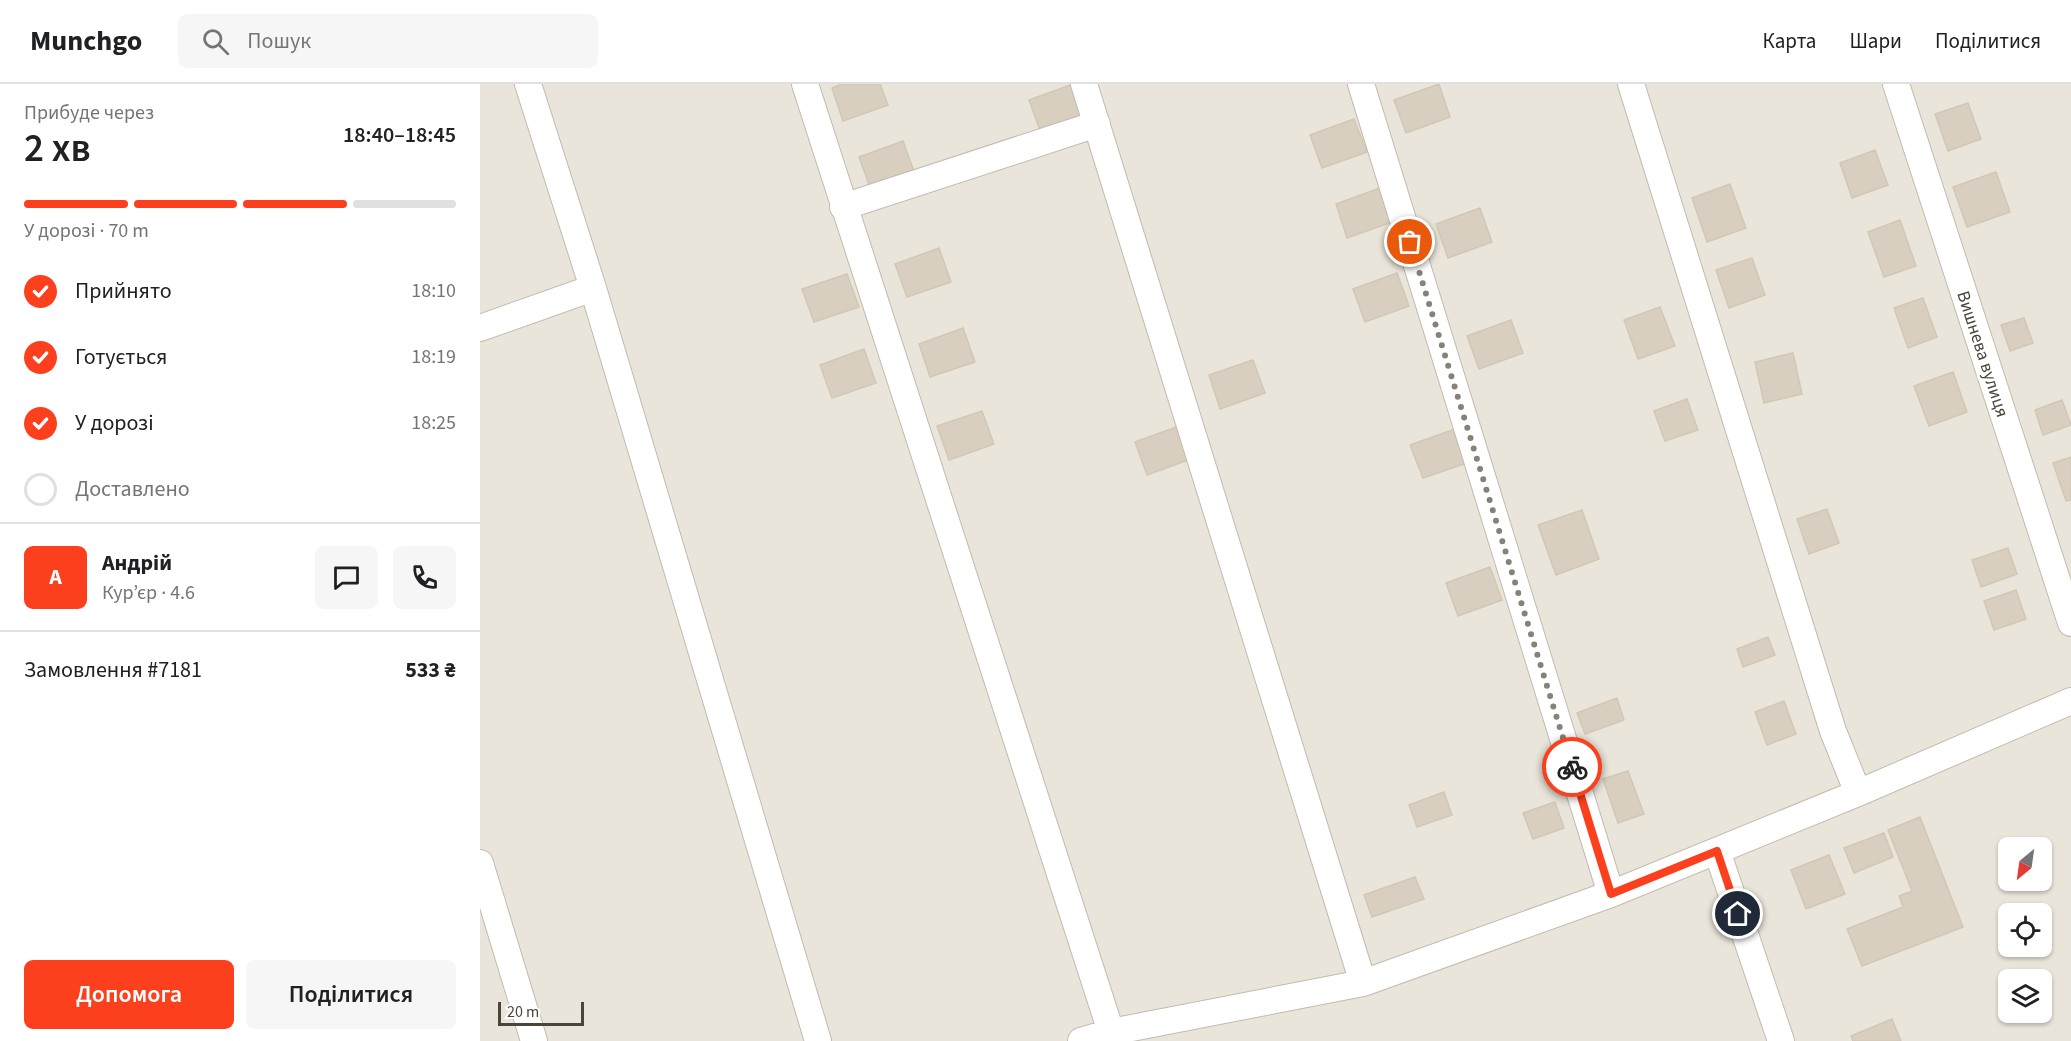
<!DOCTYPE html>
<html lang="uk">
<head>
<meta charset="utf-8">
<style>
	:root { --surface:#fff; --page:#f6f6f6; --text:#202124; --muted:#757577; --line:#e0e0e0; --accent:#fc3f1d }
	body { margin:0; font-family:"Source Sans 3",sans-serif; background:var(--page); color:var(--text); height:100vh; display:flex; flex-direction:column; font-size:22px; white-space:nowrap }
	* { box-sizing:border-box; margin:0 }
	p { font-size:20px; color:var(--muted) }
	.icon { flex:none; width:33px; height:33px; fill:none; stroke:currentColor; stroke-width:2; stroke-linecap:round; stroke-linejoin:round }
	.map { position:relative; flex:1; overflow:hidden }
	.drawer { display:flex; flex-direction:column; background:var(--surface); width:480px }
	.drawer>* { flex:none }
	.needle { width:39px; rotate:209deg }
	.fabs { position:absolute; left:1518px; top:753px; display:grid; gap:12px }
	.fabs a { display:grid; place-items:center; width:54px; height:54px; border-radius:9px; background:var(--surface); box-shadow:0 2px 4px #0004; font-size:30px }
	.scale { position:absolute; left:18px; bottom:15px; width:86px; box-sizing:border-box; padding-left:6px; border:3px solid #4b4439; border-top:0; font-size:16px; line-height:21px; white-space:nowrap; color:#4b4439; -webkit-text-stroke:4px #fff; paint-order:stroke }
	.pin { position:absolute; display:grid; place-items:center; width:51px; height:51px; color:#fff; margin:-26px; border:3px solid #fff; border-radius:50%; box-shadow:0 2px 6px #0007 }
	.courier { position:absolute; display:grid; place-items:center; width:60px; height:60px; margin:-30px; border:4px solid #fc3f1d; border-radius:50%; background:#fff; color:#222; box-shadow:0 2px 8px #0007 }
	.overview em { font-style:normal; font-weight:600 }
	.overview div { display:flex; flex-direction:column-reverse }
	.overview { display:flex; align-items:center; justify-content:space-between; height:102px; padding:0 24px }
	h1 { font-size:39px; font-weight:600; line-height:45px }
	.bar { display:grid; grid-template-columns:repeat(4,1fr); gap:9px 6px; align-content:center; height:72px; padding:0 24px }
	.bar i { height:8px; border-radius:4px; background:var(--line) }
	.bar .selected { background:var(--accent) }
	.bar p { grid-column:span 4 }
	.line { display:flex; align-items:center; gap:15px; padding:0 24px; border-top:2px solid var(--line) }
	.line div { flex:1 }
	.round { display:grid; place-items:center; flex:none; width:63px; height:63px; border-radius:9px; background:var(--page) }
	ol { padding:0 24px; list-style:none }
	li { display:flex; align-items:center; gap:18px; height:66px }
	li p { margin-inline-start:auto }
	li .icon { padding:6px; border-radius:50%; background:var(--accent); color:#fff; stroke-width:4 }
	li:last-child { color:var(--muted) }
	li i { width:33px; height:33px; border:3px solid var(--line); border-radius:50% }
	.action { display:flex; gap:12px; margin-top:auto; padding:12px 24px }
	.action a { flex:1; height:69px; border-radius:9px; background:var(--accent); color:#fff; font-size:24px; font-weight:600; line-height:69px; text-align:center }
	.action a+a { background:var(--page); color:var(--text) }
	header { display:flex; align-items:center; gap:36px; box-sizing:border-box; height:84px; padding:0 30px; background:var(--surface); border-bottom:2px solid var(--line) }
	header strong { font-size:28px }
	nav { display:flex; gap:33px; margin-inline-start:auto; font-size:21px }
	.search { width:420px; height:54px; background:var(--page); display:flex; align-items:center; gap:15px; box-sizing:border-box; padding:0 21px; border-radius:9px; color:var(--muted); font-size:22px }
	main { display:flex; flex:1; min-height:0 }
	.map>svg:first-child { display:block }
</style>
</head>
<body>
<header>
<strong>Munchgo</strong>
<div class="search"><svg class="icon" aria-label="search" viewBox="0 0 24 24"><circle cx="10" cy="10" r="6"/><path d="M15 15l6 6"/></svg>Пошук</div>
<nav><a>Карта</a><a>Шари</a><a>Поділитися</a></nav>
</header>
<main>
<section class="drawer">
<div class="overview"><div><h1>2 хв</h1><p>Прибуде через</p></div><em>18:40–18:45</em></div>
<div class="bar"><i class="selected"></i><i class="selected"></i><i class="selected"></i><i></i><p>У дорозі · 70 m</p></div>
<ol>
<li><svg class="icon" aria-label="check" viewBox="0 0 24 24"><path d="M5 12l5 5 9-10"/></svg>Прийнято<p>18:10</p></li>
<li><svg class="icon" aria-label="check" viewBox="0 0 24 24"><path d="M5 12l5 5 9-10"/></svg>Готується<p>18:19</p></li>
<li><svg class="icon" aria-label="check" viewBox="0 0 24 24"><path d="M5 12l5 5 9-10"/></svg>У дорозі<p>18:25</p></li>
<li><i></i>Доставлено</li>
</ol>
<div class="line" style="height:108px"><b class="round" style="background:var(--accent);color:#fff">А</b><div><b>Андрій</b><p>Кур’єр · 4.6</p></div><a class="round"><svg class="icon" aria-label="chat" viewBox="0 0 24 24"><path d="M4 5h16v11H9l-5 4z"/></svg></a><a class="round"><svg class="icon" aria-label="phone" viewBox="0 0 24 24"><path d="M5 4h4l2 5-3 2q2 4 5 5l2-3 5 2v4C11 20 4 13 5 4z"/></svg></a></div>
<div class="line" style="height:78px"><div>Замовлення #7181</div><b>533 ₴</b></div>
<div class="action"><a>Допомога</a><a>Поділитися</a></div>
</section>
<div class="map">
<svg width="1591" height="957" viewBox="0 0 1591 957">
	<rect width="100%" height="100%" fill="#f6f3ec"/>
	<path fill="#eae5da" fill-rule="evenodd" d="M0 0H1591V957H0ZM1528 764H1562V796H1528ZM1528 830H1562V862H1528ZM1528 896H1562V928H1528Z"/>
	<path fill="#d8cfc1" stroke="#d3c7b4" stroke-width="1.5" d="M362 0H400L408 21 363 37 352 4Z
		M593 0 606 33 561 49 549 16Z
		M959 0 970 33 926 49 914 16Z
		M1488 19 1501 55 1468 67 1455 30Z
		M874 35 887 68 842 84 830 51Z
		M423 57 435 90 391 106 379 73Z
		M1395 66 1408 101 1372 114 1360 79Z
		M1516 88 1530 128 1487 143 1473 103Z
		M1250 100 1266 144 1227 158 1212 114Z
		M900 104 912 138 867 154 856 120Z
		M1000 124 1012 158 968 174 956 140Z
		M1420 136 1436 182 1404 193 1388 148Z
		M459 164 471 198 427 213 415 180Z
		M1272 174 1285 211 1249 224 1236 186Z
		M917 189 929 222 885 238 873 205Z
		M367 190 379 223 334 238 322 205Z
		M1443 214 1457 253 1428 264 1414 224Z
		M1180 223 1195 262 1158 275 1144 236Z
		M1544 234 1553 259 1530 267 1521 241Z
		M1031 236 1043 269 999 285 987 252Z
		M483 244 495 278 450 293 439 260Z
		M384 265 396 299 352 314 340 281Z
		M1313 269 1322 310 1284 319 1275 278Z
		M773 276 785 309 740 325 729 291Z
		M1473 288 1487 328 1449 342 1434 302Z
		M1207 315 1218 346 1185 357 1174 327Z
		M1582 316 1591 341 1563 351 1555 326Z
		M502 327 514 360 469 376 457 342Z
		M699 342 711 375 667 391 655 358Z
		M975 345 987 379 943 394 930 361Z
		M1591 373V416L1586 417 1573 379Z
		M1347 425 1359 459 1329 470 1317 435Z
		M1102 426 1119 475 1076 491 1058 441Z
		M1528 464 1537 490 1501 503 1492 476Z
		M1010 483 1022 516 978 532 966 499Z
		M1536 506 1546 535 1514 546 1504 517Z
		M1288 553 1295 571 1263 583 1257 565Z
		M1137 614 1144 636 1105 650 1097 629Z
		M1304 617 1316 650 1287 661 1275 628Z
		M1148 687 1164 730 1138 739 1123 695Z
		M964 708 972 731 937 743 929 721Z
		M1075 718 1084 744 1053 755 1043 729Z
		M1440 733 1483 843 1382 882 1367 845 1423 823 1419 812 1432 807 1408 746Z
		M1404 749 1413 773 1374 789 1364 764Z
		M1349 771 1365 810 1326 825 1311 786Z
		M935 793 944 815 892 833 884 811Z
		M1412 935 1421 957H1373L1371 952Z"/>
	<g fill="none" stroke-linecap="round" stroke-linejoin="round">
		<g stroke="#c2bbae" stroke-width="28">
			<path id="street" d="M48 0 113 204 338 957
				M325 0 631 948
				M604 0 883 899
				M881 0 1131 810
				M1151 0 1353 647 1378 709
				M1416 0 1591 539
				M363 123 617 40
				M0 244 113 204
				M1237 767 1301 957
				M0 779 54 957
				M601 957 631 948 883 899 1131 810 1378 709 1591 617"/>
		</g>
		<use href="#street" stroke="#fff" stroke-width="26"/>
	</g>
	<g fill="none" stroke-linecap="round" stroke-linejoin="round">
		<path stroke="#878178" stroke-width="6" stroke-dasharray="0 10.8" d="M930 158 1092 683"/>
		<path stroke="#fc3f1d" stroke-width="8" d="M1092 683 1131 810 1237 767 1258 830"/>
	</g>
	<g text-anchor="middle" stroke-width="6" stroke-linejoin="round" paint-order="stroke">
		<g font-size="18" fill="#4b4439" stroke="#fff">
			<text transform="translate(1503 270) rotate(72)" y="6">Вишнева вулиця</text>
		</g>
	</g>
</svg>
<div class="fabs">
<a><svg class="needle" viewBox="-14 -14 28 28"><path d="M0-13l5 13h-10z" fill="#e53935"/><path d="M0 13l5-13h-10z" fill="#757577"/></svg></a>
<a><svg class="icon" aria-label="locate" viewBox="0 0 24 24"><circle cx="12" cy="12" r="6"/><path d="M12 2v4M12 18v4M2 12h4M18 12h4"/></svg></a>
<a><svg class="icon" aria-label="layers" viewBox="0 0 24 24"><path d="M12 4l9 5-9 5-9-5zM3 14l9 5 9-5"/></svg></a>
</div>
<div class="scale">20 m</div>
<div class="pin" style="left:930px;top:158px;background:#ea580c"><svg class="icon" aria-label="bag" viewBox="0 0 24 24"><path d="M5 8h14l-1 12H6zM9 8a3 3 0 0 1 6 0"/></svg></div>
<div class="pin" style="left:1258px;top:830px;background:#1f2937"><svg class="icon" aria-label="home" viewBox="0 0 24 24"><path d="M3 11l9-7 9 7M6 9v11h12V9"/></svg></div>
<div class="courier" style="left:1092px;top:683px"><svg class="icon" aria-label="bike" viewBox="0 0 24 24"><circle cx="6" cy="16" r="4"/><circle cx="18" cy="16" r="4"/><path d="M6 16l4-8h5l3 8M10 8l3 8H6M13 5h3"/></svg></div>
</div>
</main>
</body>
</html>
